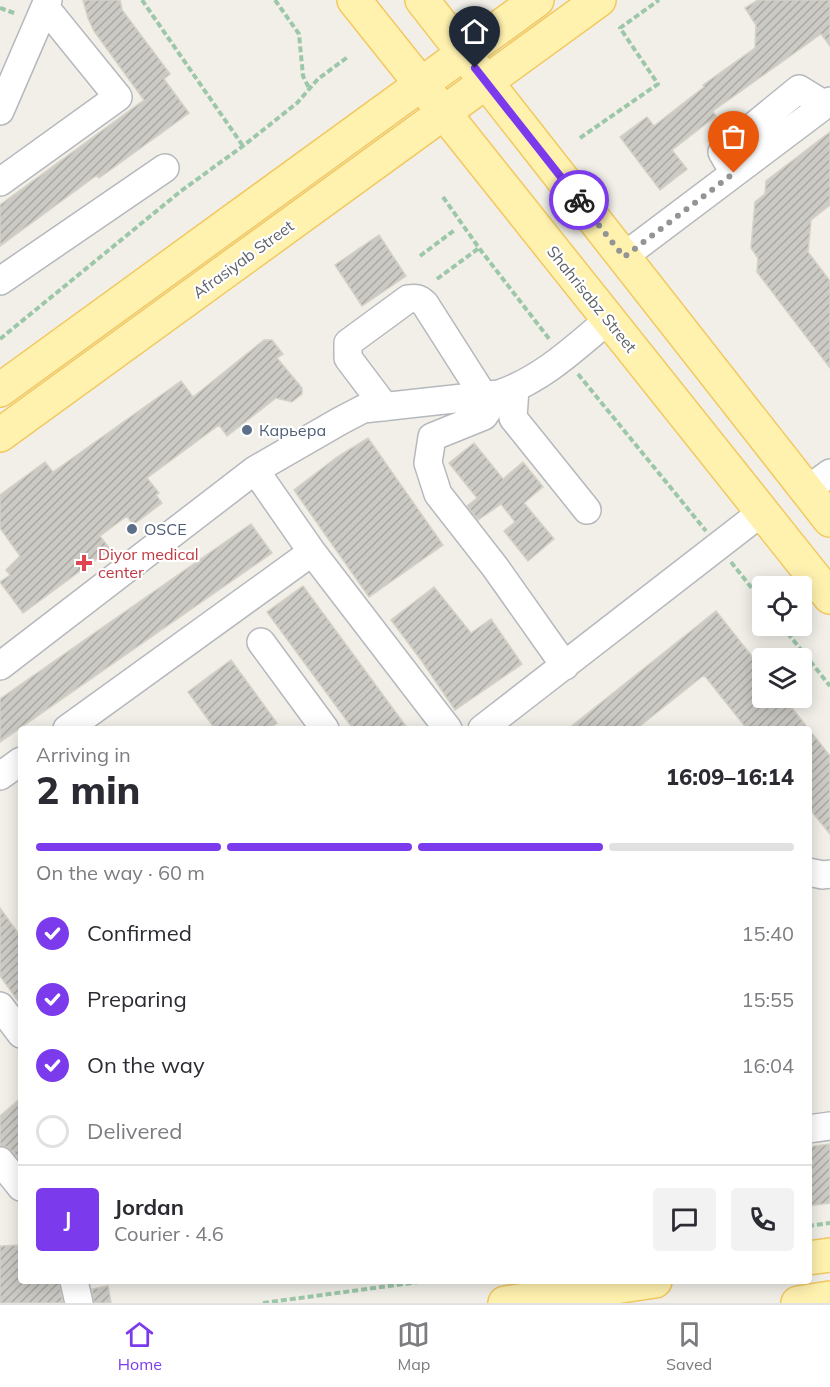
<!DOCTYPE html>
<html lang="en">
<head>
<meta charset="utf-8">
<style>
	:root { --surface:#fff; --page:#f2f2f3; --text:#2b2b33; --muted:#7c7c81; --line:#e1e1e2; --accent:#7c3aed }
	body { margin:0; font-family:Mulish,sans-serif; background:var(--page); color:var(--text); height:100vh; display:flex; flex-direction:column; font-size:22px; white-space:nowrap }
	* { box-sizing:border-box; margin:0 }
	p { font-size:20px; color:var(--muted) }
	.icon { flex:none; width:33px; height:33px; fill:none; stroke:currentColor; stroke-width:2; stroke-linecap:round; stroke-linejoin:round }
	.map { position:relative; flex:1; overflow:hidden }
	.sheet { position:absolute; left:18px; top:726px; width:794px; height:558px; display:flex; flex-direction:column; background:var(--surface); border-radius:6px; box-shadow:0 3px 15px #0003 }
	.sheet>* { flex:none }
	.controls { position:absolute; left:752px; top:576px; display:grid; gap:12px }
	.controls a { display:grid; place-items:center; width:60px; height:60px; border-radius:6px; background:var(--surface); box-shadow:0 3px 15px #0003; font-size:30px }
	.pin { position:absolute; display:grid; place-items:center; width:51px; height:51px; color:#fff; margin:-62px -26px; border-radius:50% 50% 50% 0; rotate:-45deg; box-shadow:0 0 6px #0007 }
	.pin .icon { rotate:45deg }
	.courier { position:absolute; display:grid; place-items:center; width:60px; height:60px; margin:-30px; border:4px solid #7c3aed; border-radius:50%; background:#fff; color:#222; box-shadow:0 2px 8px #0007 }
	.summary em { font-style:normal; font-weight:800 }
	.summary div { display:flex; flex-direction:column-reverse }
	.summary { display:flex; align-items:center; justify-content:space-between; height:102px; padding:0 18px }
	h1 { font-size:39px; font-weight:800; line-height:45px }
	.bar { display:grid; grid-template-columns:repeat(4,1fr); gap:9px 6px; align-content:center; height:72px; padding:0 18px }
	.bar i { height:8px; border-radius:4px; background:var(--line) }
	.bar .current { background:var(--accent) }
	.bar p { grid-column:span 4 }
	.line { display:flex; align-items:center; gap:15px; padding:0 18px; border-top:2px solid var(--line) }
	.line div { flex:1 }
	.round { display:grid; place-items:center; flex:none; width:63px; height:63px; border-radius:6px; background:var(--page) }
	ol { padding:0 18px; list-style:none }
	li { display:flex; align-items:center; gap:18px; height:66px }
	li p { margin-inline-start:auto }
	li .icon { padding:6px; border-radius:50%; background:var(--accent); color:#fff; stroke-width:4 }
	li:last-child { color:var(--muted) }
	li i { width:33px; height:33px; border:3px solid var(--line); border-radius:50% }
	.dock { display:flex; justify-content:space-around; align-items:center; height:84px; border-top:2px solid var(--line); background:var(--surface); font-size:16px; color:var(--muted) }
	.dock a { display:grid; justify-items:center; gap:3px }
	.dock .current { color:var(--accent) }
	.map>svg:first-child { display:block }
</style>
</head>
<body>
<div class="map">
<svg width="830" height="1303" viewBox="0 0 830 1303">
	<defs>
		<pattern id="building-hatch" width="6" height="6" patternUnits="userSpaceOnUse" patternTransform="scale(1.5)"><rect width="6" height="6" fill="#cccac5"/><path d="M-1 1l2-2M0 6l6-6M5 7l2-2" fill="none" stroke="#a9a8a4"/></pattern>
	</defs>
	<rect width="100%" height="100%" fill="#f1efe8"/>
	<path fill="url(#building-hatch)" stroke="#d6d1c6" stroke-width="1.5" d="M83 0H120L122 10 170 74 164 79 189 113 99 178 97 175 0 246V205L144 100 94 31 88 18Z
		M758 0H830V46L821 34 713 111 716 116 672 150 687 169 660 190 620 137 647 117 654 126 704 87 703 85 755 48 756 25 745 8Z
		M830 132V205L811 220 808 252 830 281V368L757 272 758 258 751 248 755 202 765 194 766 181Z
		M379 235 406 276 362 306 335 265Z
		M264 340H272L283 354 277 358 302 388V394L292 402 276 398 227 436 219 425 147 478 159 493 156 495 162 503 133 525 127 516 100 536 110 549 23 613 0 582 10 575 6 570 20 556 0 528V495L45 462 53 472 181 381 193 397Z
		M368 438 443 545 369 597 294 490 337 457Z
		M474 443 503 479 523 462 543 487 524 503 554 539 528 561 504 531 515 522 501 504 478 520 467 506 477 498 449 463Z
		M251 524 272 553 0 742V699Z
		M303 586 408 729H353L267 612Z
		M434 587 471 633 491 619 522 664 455 710 421 660 391 620Z
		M716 611 762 669V698H784L830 756V834L808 807V729H747L704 675 636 729H568Z
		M231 660 277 723 268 729H215L188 692Z
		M0 908 21 937V1005L0 976Z
		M21 1098V1162L12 1151 6 1147 0 1146V1116Z
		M830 1144V1203L808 1206V1147Z
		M21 1245V1281H59L63 1303H0V1246Z
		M108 1286 111 1303H94L92 1289Z"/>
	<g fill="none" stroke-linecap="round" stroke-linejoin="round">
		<g stroke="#b5b8bc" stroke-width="30">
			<path id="minor" d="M0 111 48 0
				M734 173 722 152 799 89 825 105
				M0 182 118 97 45 7
				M623 257 830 101
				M0 281 165 168
				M515 388 513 418 587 510
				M499 394 484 416 432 437 428 463 438 494 495 567 565 666
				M385 407 348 358V343L408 299C416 298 419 298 425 304L483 395
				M255 470 312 552 448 729
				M807 490 830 473
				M261 642 325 729
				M0 666 255 470 340 421 363 409 499 394C541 380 575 348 608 320
				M67 729 312 552
				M482 729 762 512
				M0 776 21 761
				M808 872 823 875 830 874
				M0 1006 21 1034
				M808 1129 830 1126
				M0 1161 21 1187
				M74 1281 79 1303"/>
		</g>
		<g stroke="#f2c960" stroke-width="36">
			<path id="major" d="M354 0 830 597
				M422 0 830 520
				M0 390 537 0
				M0 435 599 0
				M808 1258 830 1255
				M505 1303 655 1281
				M798 1303 830 1298"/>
		</g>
		<path stroke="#9cc7a9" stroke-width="4" stroke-dasharray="6 3" stroke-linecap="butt" d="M142 0 243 146
			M275 0 299 34 303 76 309 88
			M0 8 17 14
			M580 138 658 84 620 28 659 0
			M443 197 479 248 550 340
			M420 256 456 229
			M437 279 479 248
			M0 339 181 191 243 146 297 103 318 79 349 56
			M578 374 706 531
			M731 562 762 601
			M782 626 830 686
			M808 1226 830 1223
			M263 1303 426 1281"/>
		<use href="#minor" stroke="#fff" stroke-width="27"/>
		<use href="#major" stroke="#fff2af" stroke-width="33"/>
	</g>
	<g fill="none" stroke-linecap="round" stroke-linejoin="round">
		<path stroke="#929495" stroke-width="6" stroke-dasharray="0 10.8" d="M579 200 624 257 734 173"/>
		<path stroke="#7c3aed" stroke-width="8" d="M475 68 579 200"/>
	</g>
	<g fill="#5c6f8a" stroke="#fff" stroke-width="2">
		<circle cx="247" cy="430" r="6"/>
		<circle cx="132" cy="529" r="6"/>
	</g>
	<path fill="#e0444e" stroke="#fff" stroke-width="2" d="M81 554h6v6h6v6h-6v6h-6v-6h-6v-6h6z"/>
	<g text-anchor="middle" stroke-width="4.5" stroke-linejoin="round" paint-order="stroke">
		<g font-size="16" fill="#5f6368" stroke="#fff">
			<text transform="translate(243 259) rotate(-36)" y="6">Afrasiyab Street</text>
			<text transform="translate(592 299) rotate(51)" y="6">Shahrisabz Street</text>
		</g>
		<g font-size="16" fill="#4e5e75" stroke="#fff" text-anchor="start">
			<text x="259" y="436">Карьера</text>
			<text x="144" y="535">OSCE</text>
		</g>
		<g font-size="16" fill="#be3a42" stroke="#fff" text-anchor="start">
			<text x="98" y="560">Diyor medical<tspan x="98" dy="18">center</tspan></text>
		</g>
	</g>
</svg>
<div class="controls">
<a><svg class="icon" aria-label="locate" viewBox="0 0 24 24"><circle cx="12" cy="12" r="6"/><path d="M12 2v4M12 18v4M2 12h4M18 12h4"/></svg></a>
<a><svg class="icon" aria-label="layers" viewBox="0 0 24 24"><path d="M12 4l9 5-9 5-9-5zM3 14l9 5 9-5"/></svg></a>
</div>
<div class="pin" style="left:734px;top:173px;background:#ea580c"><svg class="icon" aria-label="bag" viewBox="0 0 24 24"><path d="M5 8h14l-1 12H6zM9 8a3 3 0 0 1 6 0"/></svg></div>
<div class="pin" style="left:475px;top:68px;background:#1f2937"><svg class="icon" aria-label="home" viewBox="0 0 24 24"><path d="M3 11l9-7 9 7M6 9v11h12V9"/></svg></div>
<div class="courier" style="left:579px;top:200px"><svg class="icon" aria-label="bike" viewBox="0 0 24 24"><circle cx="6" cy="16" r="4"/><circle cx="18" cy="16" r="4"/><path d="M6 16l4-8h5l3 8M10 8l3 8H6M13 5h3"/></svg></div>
<section class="sheet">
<div class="summary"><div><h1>2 min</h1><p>Arriving in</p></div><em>16:09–16:14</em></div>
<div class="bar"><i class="current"></i><i class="current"></i><i class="current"></i><i></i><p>On the way · 60 m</p></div>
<ol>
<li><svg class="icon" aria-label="check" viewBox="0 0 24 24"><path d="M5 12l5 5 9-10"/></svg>Confirmed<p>15:40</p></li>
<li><svg class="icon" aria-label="check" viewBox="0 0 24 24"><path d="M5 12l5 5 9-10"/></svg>Preparing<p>15:55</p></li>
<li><svg class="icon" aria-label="check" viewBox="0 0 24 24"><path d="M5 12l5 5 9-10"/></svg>On the way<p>16:04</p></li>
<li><i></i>Delivered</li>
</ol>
<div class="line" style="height:108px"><b class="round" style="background:var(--accent);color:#fff">J</b><div><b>Jordan</b><p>Courier · 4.6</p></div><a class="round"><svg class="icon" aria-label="chat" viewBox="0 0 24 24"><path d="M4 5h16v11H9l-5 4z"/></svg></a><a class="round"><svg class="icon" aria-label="phone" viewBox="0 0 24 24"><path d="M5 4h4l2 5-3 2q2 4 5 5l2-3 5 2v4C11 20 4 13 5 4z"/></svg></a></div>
</section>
</div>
<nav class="dock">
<a class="current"><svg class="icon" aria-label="home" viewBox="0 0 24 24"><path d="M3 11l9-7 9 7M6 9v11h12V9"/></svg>Home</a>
<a><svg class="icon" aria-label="map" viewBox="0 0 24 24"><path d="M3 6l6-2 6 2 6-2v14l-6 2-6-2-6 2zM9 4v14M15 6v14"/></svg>Map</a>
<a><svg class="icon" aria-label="saved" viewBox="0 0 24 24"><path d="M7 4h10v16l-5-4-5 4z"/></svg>Saved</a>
</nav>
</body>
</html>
